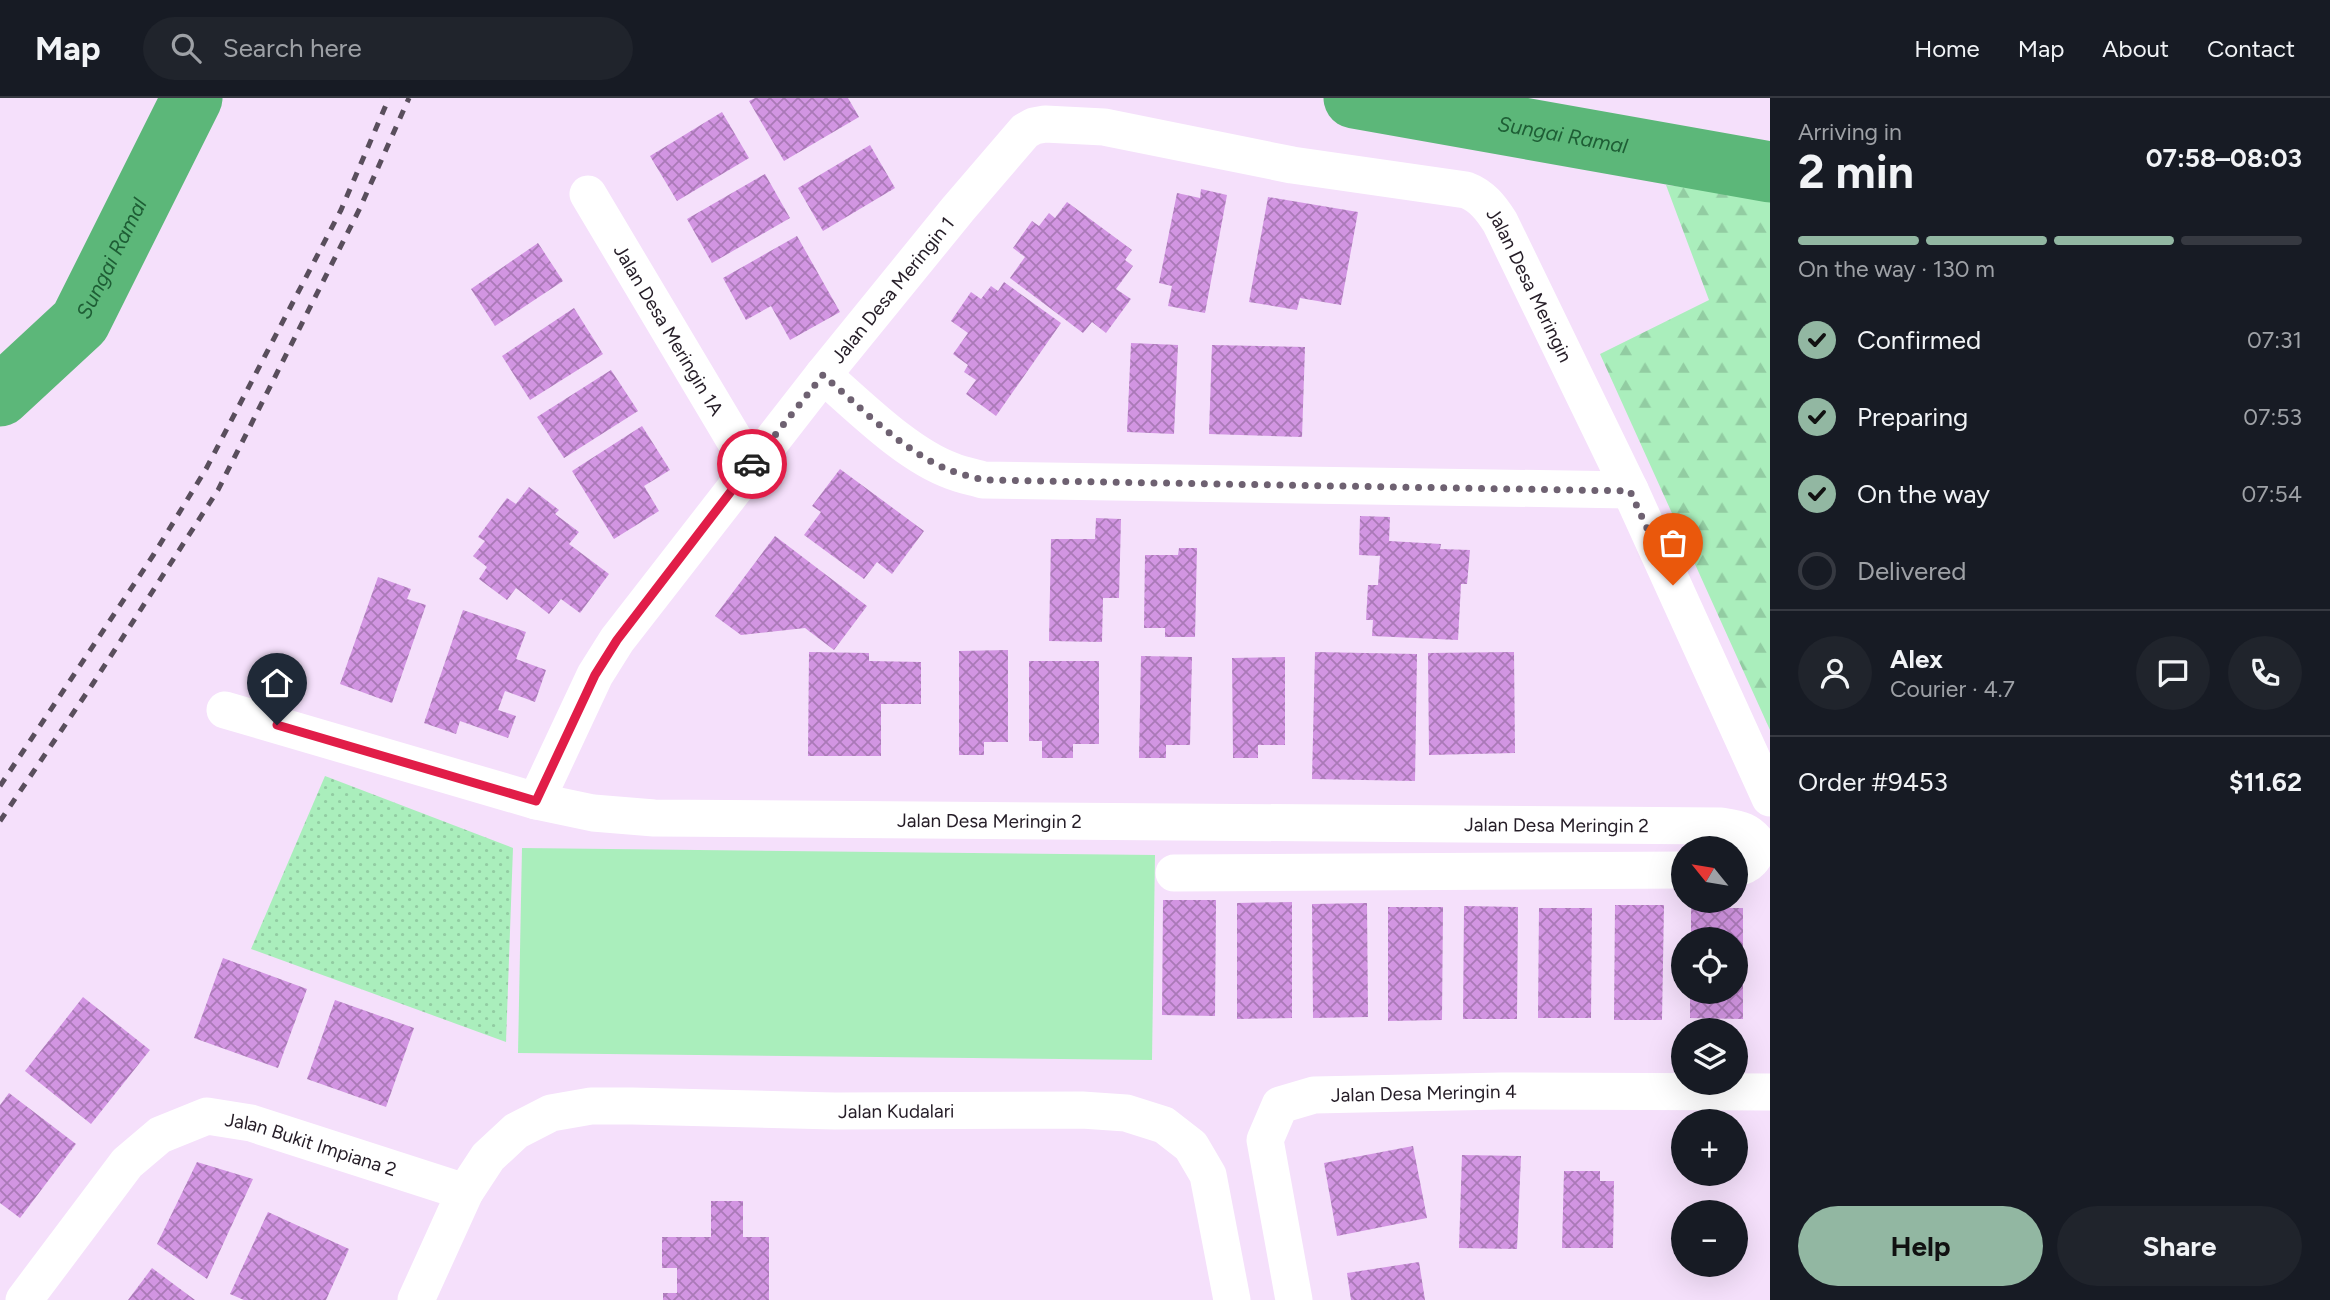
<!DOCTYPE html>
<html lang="en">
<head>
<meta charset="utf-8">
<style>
	:root { --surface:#171b24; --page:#20242c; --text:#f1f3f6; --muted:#9ea1a6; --line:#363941; --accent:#92b7a2 }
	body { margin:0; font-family:Figtree,sans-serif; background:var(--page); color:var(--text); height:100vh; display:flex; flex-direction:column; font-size:26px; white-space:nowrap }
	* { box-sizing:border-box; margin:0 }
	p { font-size:23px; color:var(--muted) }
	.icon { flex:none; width:38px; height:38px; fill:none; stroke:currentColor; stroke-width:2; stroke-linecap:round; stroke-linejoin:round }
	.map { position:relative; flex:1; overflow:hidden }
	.side { display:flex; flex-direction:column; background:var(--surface); width:560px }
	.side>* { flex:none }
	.needle { width:46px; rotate:300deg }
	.tools { position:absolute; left:1671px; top:738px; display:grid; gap:14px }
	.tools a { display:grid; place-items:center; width:77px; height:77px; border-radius:50%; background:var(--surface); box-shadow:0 7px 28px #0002; font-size:35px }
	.pin { position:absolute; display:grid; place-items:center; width:60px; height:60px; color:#fff; margin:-72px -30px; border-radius:50% 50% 50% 0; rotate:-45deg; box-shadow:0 0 7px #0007 }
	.pin .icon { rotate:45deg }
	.courier { position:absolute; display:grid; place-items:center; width:70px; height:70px; margin:-35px; border:5px solid #e11d48; border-radius:50%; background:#fff; color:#222; box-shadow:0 2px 9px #0007 }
	.overview em { font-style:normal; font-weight:700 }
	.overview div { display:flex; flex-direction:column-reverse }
	.overview { display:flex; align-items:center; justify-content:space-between; height:119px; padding:0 28px }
	h1 { font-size:46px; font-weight:700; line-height:52px }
	.bar { display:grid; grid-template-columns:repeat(4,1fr); gap:10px 7px; align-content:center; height:84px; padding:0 28px }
	.bar i { height:9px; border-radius:5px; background:var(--line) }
	.bar .active { background:var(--accent) }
	.bar p { grid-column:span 4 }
	.line { display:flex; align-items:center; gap:18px; padding:0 28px; border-top:2px solid var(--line) }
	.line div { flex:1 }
	.round { display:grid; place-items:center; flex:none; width:74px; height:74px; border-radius:37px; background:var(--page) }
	ol { padding:0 28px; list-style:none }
	li { display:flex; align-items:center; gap:21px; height:77px }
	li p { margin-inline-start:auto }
	li .icon { padding:7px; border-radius:50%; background:var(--accent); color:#111; stroke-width:4 }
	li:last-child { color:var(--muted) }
	li i { width:38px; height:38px; border:4px solid var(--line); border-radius:50% }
	.action { display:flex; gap:14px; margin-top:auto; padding:14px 28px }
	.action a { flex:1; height:80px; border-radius:42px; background:var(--accent); color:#111; font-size:28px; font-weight:700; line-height:80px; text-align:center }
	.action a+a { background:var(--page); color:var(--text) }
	header { display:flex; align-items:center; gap:42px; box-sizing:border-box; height:98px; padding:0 35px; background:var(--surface); border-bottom:2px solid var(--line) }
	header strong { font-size:33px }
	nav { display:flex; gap:38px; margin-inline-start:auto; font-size:24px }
	.search { width:490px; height:63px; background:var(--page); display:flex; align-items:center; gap:18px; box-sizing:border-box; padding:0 24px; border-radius:38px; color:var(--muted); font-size:26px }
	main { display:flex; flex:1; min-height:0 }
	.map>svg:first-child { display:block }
</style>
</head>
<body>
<header>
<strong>Map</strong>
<div class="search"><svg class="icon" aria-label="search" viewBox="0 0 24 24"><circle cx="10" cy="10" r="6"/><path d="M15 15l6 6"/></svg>Search here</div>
<nav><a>Home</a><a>Map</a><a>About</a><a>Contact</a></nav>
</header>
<main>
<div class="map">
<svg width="1770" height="1202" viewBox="0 0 1770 1202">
	<defs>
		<pattern id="forest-firs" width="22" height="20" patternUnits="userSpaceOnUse" patternTransform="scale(1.75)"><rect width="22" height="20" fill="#aaeebc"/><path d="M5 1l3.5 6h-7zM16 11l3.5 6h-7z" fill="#92cca2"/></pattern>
		<pattern id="park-dots" width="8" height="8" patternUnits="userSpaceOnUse" patternTransform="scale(1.75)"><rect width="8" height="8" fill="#aaeebc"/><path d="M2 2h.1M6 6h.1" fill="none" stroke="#92cca2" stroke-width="1.8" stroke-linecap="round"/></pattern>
		<pattern id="building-cross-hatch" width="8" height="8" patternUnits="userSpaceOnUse" patternTransform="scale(1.75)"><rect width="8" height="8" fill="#d295e2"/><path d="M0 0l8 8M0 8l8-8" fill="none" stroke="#aa79b7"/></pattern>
	</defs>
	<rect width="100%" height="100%" fill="#f5e0fb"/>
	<path fill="#aaeebc" d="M522 750 1155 757 1152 962 518 955Z"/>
	<path fill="url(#forest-firs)" d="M1666 87 1770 98V632L1600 256 1709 202Z"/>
	<path fill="url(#park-dots)" d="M325 678 513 750 506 944 251 851Z"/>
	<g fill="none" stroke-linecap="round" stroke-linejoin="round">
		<g stroke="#5cb779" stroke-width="61">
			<path id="s1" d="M1354 0 1770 74"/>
			<path id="s2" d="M0 298 80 224 192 0"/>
		</g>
	</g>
	<path fill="url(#building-cross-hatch)" d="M755 0H848L859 19 784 63 749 3Z
		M722 14 749 60 677 103 650 58Z
		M870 47 895 90 823 133 798 90Z
		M765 76 790 120 712 165 687 121Z
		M1201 91 1227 97 1205 215 1168 208 1172 188 1159 185 1177 95 1200 100Z
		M1268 99 1358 114 1341 207 1300 200 1297 212 1249 204Z
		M1067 104 1132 152 1125 162 1133 168 1116 191 1131 201 1106 235 1092 224 1083 235 1010 180 1025 159 1013 150 1032 123 1039 128 1049 115 1055 120Z
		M797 138 840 214 790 242 771 208 746 222 723 180Z
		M538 145 563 183 495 228 471 191Z
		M1004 184 1061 225 996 318 966 296 976 282 964 274 968 267 953 256 968 235 951 223 971 194 981 201 991 188 998 193Z
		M574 210 603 256 530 302 502 258Z
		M1131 245 1178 247 1174 336 1127 334Z
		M1212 247 1305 249 1302 339 1209 336Z
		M611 272 638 313 564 360 537 319Z
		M642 328 670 372 644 388 659 413 614 441 572 373Z
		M840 371 924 433 892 476 877 464 864 481 804 437 821 414 812 408Z
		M529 389 559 412 555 416 579 434 569 446 609 476 580 515 561 501 549 516 516 490 507 502 479 481 487 469 473 458 485 443 478 439 507 400 516 406Z
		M1360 418 1390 419 1389 443 1441 446 1440 451 1470 452 1467 486H1461L1458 542 1372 538 1373 522H1366L1368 487H1378L1380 458 1359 457Z
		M1096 420 1121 421 1119 500H1103L1102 544 1049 543 1051 441H1095Z
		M775 438 867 508 834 552 805 530 741 537 715 518Z
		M1179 450H1197L1195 539H1165V530H1144L1145 457H1178Z
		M378 479 411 491 407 501 426 507 392 605 340 586Z
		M463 512 526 534 516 561 546 572 535 604 505 593 498 612 516 618 508 640 460 623 456 636 424 625Z
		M1008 552V644H984V657H959V553Z
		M809 554 869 555V563L921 564V606H881V658H808Z
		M1315 554 1417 556 1415 683 1312 681Z
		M1514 554 1515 655 1429 657 1428 555Z
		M1141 558 1192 559 1190 647H1166V660H1139Z
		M1285 559V647H1258V660H1233L1232 560Z
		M1029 563H1099V646H1073V660H1042V643H1029Z
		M1163 802H1216L1215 918 1162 917Z
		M1292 804V920L1237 921V805Z
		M1367 805 1368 919 1313 920 1312 806Z
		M1615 807H1664L1662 922H1614Z
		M1464 808 1518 809 1517 921H1463Z
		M1388 809H1443L1442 922 1388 923Z
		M1539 810H1592L1591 920H1538Z
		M1691 810H1743V921L1690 920V894H1736V842H1691Z
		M223 860 307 891 278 970 194 940Z
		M83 899 150 952 91 1026 25 973Z
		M335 902 414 930 386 1009 307 981Z
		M9 995 76 1046 20 1120 0 1105V1007Z
		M1413 1048 1427 1120 1337 1138 1324 1065Z
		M1462 1057 1521 1058 1517 1151 1459 1150Z
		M197 1064 253 1081 207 1181 157 1146Z
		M1564 1073H1600V1083H1614L1613 1150H1562Z
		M711 1103H743V1139H769V1202H663V1195H677V1170H662V1139H711Z
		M268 1114 349 1151 326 1202H244L230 1196Z
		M1419 1164 1425 1202H1351L1347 1175Z
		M152 1170 195 1202H128Z"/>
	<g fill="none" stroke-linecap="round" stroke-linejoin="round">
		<g stroke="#fff" stroke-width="37">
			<path id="s3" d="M588 96 750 368"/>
			<path d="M823 277C859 308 907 357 952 373 962 377 973 379 983 382L1630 392"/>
			<path id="s4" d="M225 612 536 703 593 715 654 720 1721 728C1740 731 1749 732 1760 748L1770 749"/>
			<path id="s5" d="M536 703 595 577 617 542 823 277 958 111 1025 33 1034 28 1045 26 1104 29 1292 67 1466 92C1482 98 1491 110 1500 124L1630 392 1770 700"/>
			<path d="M1736 770C1750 768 1754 760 1760 748"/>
			<path d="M1174 775 1684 772"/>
			<path id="s6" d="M24 1202 127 1065 160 1037 207 1018 251 1025 465 1094"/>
			<path id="s7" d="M416 1202 465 1094 488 1059 516 1033 551 1015 591 1008H632L835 1013 1082 1012 1126 1015 1164 1027 1191 1048 1208 1077 1232 1202"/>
			<path id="s8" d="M1294 1202 1265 1042 1280 1007 1314 997 1502 993 1770 994"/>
		</g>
		<path stroke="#594e5c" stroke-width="5" stroke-dasharray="9 9" stroke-linecap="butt" d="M0 688 154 456 206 371 341 112 389 0
			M0 723 92 587 218 392 360 110 409 0"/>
	</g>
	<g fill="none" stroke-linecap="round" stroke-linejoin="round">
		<path stroke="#6e6171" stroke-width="7" stroke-dasharray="0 12.6" d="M752 366 823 277C859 308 907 357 952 373 962 377 973 379 983 382L1630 393 1673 487"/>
		<path stroke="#e11d48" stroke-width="9" d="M277 627 536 703 595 577 617 542 752 366"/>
	</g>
	<g text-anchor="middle" stroke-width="7" stroke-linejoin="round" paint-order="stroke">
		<g font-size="19" fill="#251d27" stroke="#fbf2fd">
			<text dy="7" stroke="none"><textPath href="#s5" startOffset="1398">Jalan Desa Meringin</textPath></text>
			<text dy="7" stroke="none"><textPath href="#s5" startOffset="626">Jalan Desa Meringin 1</textPath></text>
			<text dy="7" stroke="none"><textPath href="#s3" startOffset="158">Jalan Desa Meringin 1A</textPath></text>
			<text dy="7" stroke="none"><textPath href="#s4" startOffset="779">Jalan Desa Meringin 2</textPath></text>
			<text dy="7" stroke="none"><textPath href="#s4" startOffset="1346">Jalan Desa Meringin 2</textPath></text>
			<text dy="7" stroke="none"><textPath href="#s8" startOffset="346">Jalan Desa Meringin 4</textPath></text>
			<text dy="7" stroke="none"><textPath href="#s7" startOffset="584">Jalan Kudalari</textPath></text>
			<text dy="7" stroke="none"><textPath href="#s6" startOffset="373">Jalan Bukit Impiana 2</textPath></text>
		</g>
		<g font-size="21" font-style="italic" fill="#1e5e35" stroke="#fbf2fd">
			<text dy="7" stroke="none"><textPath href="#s1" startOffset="212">Sungai Ramal</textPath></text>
			<text dy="7" stroke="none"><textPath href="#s2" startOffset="180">Sungai Ramal</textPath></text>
		</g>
	</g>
</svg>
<div class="tools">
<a><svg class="needle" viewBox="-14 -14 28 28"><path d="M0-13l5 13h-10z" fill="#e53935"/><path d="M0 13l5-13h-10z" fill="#9ea1a6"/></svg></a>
<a><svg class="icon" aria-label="locate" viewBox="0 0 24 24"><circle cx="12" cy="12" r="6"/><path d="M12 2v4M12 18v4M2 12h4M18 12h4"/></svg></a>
<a><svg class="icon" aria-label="layers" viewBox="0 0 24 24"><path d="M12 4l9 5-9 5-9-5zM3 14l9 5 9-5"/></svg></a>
<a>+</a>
<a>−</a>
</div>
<div class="pin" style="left:1673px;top:487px;background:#ea580c"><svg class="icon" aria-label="bag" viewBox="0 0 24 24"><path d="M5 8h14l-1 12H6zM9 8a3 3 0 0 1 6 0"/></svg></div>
<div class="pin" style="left:277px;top:627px;background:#1f2937"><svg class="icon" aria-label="home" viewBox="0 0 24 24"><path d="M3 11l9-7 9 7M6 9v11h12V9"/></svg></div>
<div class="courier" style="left:752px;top:366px"><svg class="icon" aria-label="car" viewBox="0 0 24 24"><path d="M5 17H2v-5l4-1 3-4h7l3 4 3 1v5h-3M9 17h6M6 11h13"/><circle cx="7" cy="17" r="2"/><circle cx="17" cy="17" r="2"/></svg></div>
</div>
<section class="side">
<div class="overview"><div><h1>2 min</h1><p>Arriving in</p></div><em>07:58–08:03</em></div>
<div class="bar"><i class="active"></i><i class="active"></i><i class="active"></i><i></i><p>On the way · 130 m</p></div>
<ol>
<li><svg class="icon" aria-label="check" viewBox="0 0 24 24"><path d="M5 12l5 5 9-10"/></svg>Confirmed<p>07:31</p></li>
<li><svg class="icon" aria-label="check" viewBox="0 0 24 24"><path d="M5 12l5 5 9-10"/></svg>Preparing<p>07:53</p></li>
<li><svg class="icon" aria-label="check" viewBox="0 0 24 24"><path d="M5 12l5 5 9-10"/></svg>On the way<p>07:54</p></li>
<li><i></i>Delivered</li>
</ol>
<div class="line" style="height:126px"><a class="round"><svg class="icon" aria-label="person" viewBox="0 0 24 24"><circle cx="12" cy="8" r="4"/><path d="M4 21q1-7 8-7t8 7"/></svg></a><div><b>Alex</b><p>Courier · 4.7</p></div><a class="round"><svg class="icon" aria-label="chat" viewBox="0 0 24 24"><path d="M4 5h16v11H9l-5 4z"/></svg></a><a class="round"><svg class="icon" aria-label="phone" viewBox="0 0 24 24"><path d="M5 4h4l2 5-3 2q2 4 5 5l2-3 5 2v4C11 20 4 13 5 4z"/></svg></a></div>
<div class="line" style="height:91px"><div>Order #9453</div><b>$11.62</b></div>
<div class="action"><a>Help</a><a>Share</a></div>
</section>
</main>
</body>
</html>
